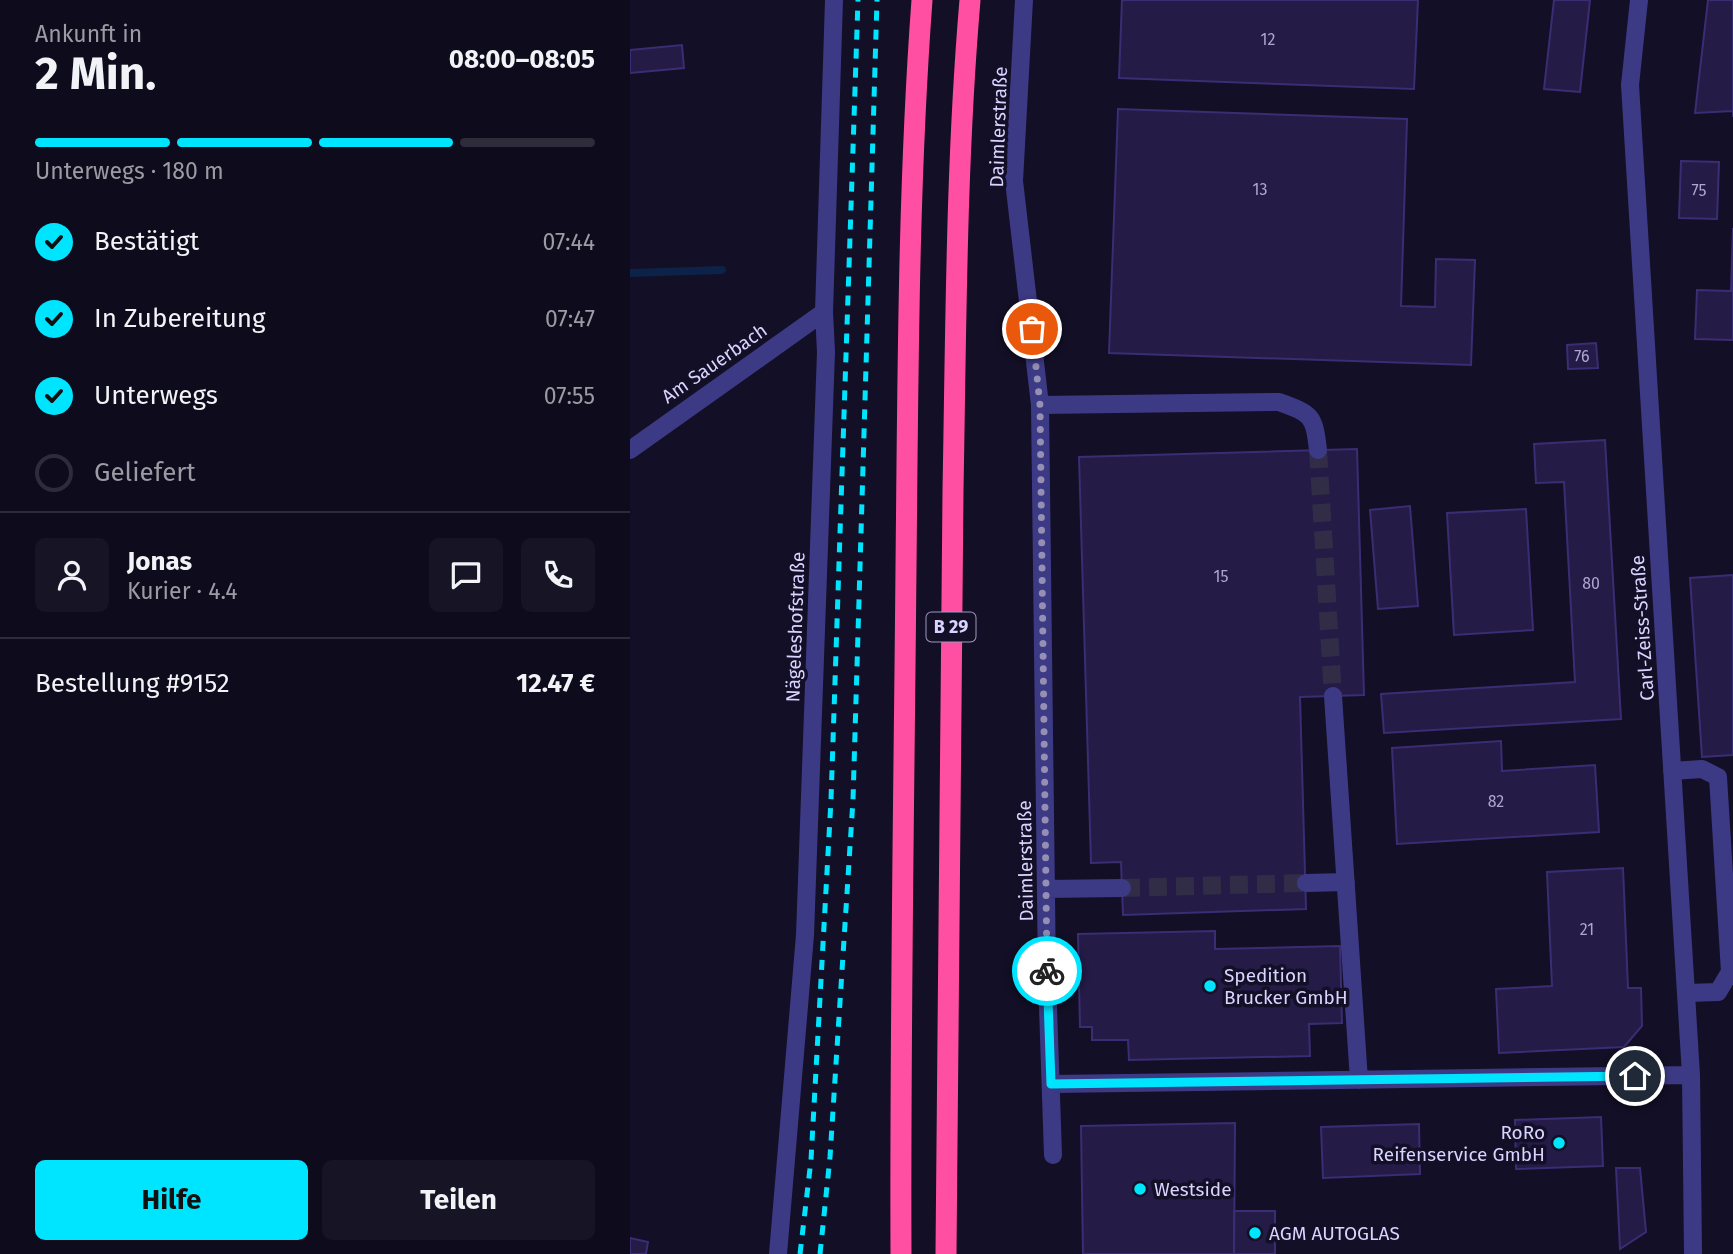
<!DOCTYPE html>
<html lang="de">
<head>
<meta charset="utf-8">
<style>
	:root { --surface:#0e0b1c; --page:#171425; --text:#f1f3f6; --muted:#9b9ba3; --line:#2e2b3b; --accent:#00e5ff }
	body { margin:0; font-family:"Fira Sans",sans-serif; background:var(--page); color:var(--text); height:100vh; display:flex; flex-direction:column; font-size:26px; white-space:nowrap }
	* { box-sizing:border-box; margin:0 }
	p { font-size:23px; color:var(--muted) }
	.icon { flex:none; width:38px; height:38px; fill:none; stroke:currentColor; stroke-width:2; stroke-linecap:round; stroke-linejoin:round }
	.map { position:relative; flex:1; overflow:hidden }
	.panel { display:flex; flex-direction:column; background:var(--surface); width:630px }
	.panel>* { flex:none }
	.pin { position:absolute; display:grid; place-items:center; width:60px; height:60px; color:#fff; margin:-30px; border:4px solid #fff; border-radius:50%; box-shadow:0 2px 7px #0007 }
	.courier { position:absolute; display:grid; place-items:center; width:70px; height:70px; margin:-35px; border:5px solid #00e5ff; border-radius:50%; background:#fff; color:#222; box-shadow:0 2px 9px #0007 }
	.head em { font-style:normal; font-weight:700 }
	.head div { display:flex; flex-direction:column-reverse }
	.head { display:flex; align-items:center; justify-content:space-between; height:119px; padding:0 35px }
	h1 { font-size:46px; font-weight:700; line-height:52px }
	.bar { display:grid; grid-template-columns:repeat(4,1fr); gap:10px 7px; align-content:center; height:84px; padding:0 35px }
	.bar i { height:9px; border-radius:5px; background:var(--line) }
	.bar .current { background:var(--accent) }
	.bar p { grid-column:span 4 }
	.line { display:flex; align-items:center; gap:18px; padding:0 35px; border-top:2px solid var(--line) }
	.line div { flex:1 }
	.round { display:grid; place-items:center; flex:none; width:74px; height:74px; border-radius:10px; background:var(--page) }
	ol { padding:0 35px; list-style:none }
	li { display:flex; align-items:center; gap:21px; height:77px }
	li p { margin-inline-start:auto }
	li .icon { padding:7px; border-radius:50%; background:var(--accent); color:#111; stroke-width:4 }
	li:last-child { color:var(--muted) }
	li i { width:38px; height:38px; border:4px solid var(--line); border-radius:50% }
	.cta { display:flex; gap:14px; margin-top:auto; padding:14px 35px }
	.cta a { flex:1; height:80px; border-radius:10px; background:var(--accent); color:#111; font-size:28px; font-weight:700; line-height:80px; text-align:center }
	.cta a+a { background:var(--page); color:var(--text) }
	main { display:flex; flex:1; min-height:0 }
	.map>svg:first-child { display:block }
</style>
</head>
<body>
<main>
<section class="panel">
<div class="head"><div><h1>2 Min.</h1><p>Ankunft in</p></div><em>08:00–08:05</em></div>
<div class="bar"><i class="current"></i><i class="current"></i><i class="current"></i><i></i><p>Unterwegs · 180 m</p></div>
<ol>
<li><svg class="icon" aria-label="check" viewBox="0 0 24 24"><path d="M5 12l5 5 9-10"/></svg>Bestätigt<p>07:44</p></li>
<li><svg class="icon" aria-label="check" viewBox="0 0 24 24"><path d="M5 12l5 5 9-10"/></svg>In Zubereitung<p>07:47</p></li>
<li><svg class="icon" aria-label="check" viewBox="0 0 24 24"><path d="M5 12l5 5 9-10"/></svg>Unterwegs<p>07:55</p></li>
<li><i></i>Geliefert</li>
</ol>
<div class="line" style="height:126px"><a class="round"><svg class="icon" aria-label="person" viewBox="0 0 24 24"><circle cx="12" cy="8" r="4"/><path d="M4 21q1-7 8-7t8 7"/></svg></a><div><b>Jonas</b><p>Kurier · 4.4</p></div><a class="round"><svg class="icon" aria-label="chat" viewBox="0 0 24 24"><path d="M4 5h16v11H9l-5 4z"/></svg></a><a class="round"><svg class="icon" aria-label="phone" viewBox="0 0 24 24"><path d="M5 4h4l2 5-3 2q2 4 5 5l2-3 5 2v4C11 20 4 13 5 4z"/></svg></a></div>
<div class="line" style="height:91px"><div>Bestellung #9152</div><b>12.47 €</b></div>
<div class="cta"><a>Hilfe</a><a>Teilen</a></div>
</section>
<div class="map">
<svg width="1103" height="1254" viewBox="0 0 1103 1254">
	<rect width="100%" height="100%" fill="#130f26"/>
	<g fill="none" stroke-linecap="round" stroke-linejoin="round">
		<path stroke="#0c2248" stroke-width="8" d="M0 273 92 270"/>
	</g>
	<path fill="#241b47" stroke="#3b2d73" stroke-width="2" d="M492 0H788L784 89 489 78Z
		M924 0H960L950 92 914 89Z
		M1078 0H1103V117V111L1065 113Z
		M52 45 54 68 0 73V50Z
		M488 109 777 119 771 306 805 307 806 259 845 260 841 365 479 353Z
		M1051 161 1089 162 1087 219 1049 218Z
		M1103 228V340L1065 339 1067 290 1101 291Z
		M966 343 968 368 938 369 937 345Z
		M975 440 991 719 754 733 751 694 945 682 934 482 906 483 904 444Z
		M727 449 734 695 670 697 676 909 493 915 491 862 461 863 449 457Z
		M780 506 788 606 748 609 740 510Z
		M896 509 903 630 824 635 817 513Z
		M1103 575V755L1072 757 1060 578Z
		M871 741 872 771 965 765 969 832 767 844 762 748Z
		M993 868 998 988H1011L1012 1026 994 1047 869 1053 866 989 922 986 917 872Z
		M585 931V949L710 946 712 1023 679 1024 680 1056 499 1060 498 1040H462V1027H450L448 934Z
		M971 1117 973 1166 886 1169 885 1120Z
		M605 1123 604 1254H453L451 1126Z
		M789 1124 790 1174 693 1178 691 1127Z
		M986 1168H1010L1016 1232 990 1249Z
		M604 1211H645V1254H604Z
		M0 1238 18 1242 16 1254H0Z"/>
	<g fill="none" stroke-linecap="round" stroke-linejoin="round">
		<path stroke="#312d47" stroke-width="18" stroke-dasharray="18 9" stroke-linecap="butt" d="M688 450 703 696
			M492 888 676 883"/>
		<path stroke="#3d3a85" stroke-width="18" d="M394 0 384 181 410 405 417 978 423 1155
			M1009 0 1000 85 1061 1075 1063 1254
			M410 405 649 402C682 414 684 415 688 450
			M0 450 194 312
			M703 696 729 1080
			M1042 771 1072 769 1088 777 1100 972 1088 992 1056 993
			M676 883 716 882
			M416 889 492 888
			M421 1084 1061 1075
			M148 1254 175 935 196 352 194 312 204 0"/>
		<path stroke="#ff4fa3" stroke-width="21" d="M271 1254C270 1025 274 796 276 567 278 378 278 188 292 0
			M316 1254C318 1000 319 746 323 491 326 327 326 163 340 0"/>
		<path stroke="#00e5ff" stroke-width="5" stroke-dasharray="10 9" stroke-linecap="butt" d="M170 1254 181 1160 201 800 228 0
			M190 1254 200 1157 223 800 247 0"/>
	</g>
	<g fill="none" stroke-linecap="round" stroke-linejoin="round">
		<path stroke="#948fb3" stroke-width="7" stroke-dasharray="0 12.6" d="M402 329 410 405 417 971"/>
		<path stroke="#00e5ff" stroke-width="9" d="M417 971 421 1084 1005 1076"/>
	</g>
	<g fill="#00e5ff" stroke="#130f26" stroke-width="2.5">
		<circle cx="580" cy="986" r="7"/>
		<circle cx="929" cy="1143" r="7"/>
		<circle cx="510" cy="1189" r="7"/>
		<circle cx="625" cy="1233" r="7"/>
	</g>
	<g text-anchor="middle" stroke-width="7" stroke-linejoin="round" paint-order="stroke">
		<g font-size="16" fill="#aca6d1">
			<text x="638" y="45">12</text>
			<text x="630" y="195">13</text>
			<text x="1069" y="196">75</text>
			<text x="952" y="362">76</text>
			<text x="591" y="582">15</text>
			<text x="961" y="589">80</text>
			<text x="866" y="807">82</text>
			<text x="957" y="935">21</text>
		</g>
		<rect fill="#130f26" stroke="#9e99be" stroke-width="2" x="296.5" y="612.5" width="49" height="29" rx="5"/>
		<g font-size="18" font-weight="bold" fill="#d9d4ff">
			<text x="321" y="633">B 29</text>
		</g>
		<g font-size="19" fill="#d9d4ff" stroke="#130f26">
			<text transform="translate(368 127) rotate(-88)" y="7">Daimlerstraße</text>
			<text transform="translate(84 363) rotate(-35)" y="7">Am Sauerbach</text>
			<text transform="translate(165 627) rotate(-88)" y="7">Nägeleshofstraße</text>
			<text transform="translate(1012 628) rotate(-94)" y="7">Carl-Zeiss-Straße</text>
			<text transform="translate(395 861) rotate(-91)" y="7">Daimlerstraße</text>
		</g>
		<g font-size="19" fill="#d9d4ff" stroke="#130f26" text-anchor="start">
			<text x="594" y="982">Spedition<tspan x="594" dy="22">Brucker GmbH</tspan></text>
			<text x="915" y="1139" text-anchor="end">RoRo<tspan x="915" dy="22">Reifenservice GmbH</tspan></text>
			<text x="524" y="1196">Westside</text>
			<text x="639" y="1240">AGM AUTOGLAS</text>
		</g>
	</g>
</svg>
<div class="pin" style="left:402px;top:329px;background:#ea580c"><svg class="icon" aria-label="bag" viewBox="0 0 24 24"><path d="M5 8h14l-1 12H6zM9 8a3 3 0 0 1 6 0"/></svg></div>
<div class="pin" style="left:1005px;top:1076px;background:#1f2937"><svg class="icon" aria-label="home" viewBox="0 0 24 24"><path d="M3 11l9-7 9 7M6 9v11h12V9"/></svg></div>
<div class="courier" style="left:417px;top:971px"><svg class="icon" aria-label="bike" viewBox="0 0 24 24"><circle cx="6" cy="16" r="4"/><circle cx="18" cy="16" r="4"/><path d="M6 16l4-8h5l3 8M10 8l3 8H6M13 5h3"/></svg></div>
</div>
</main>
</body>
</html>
